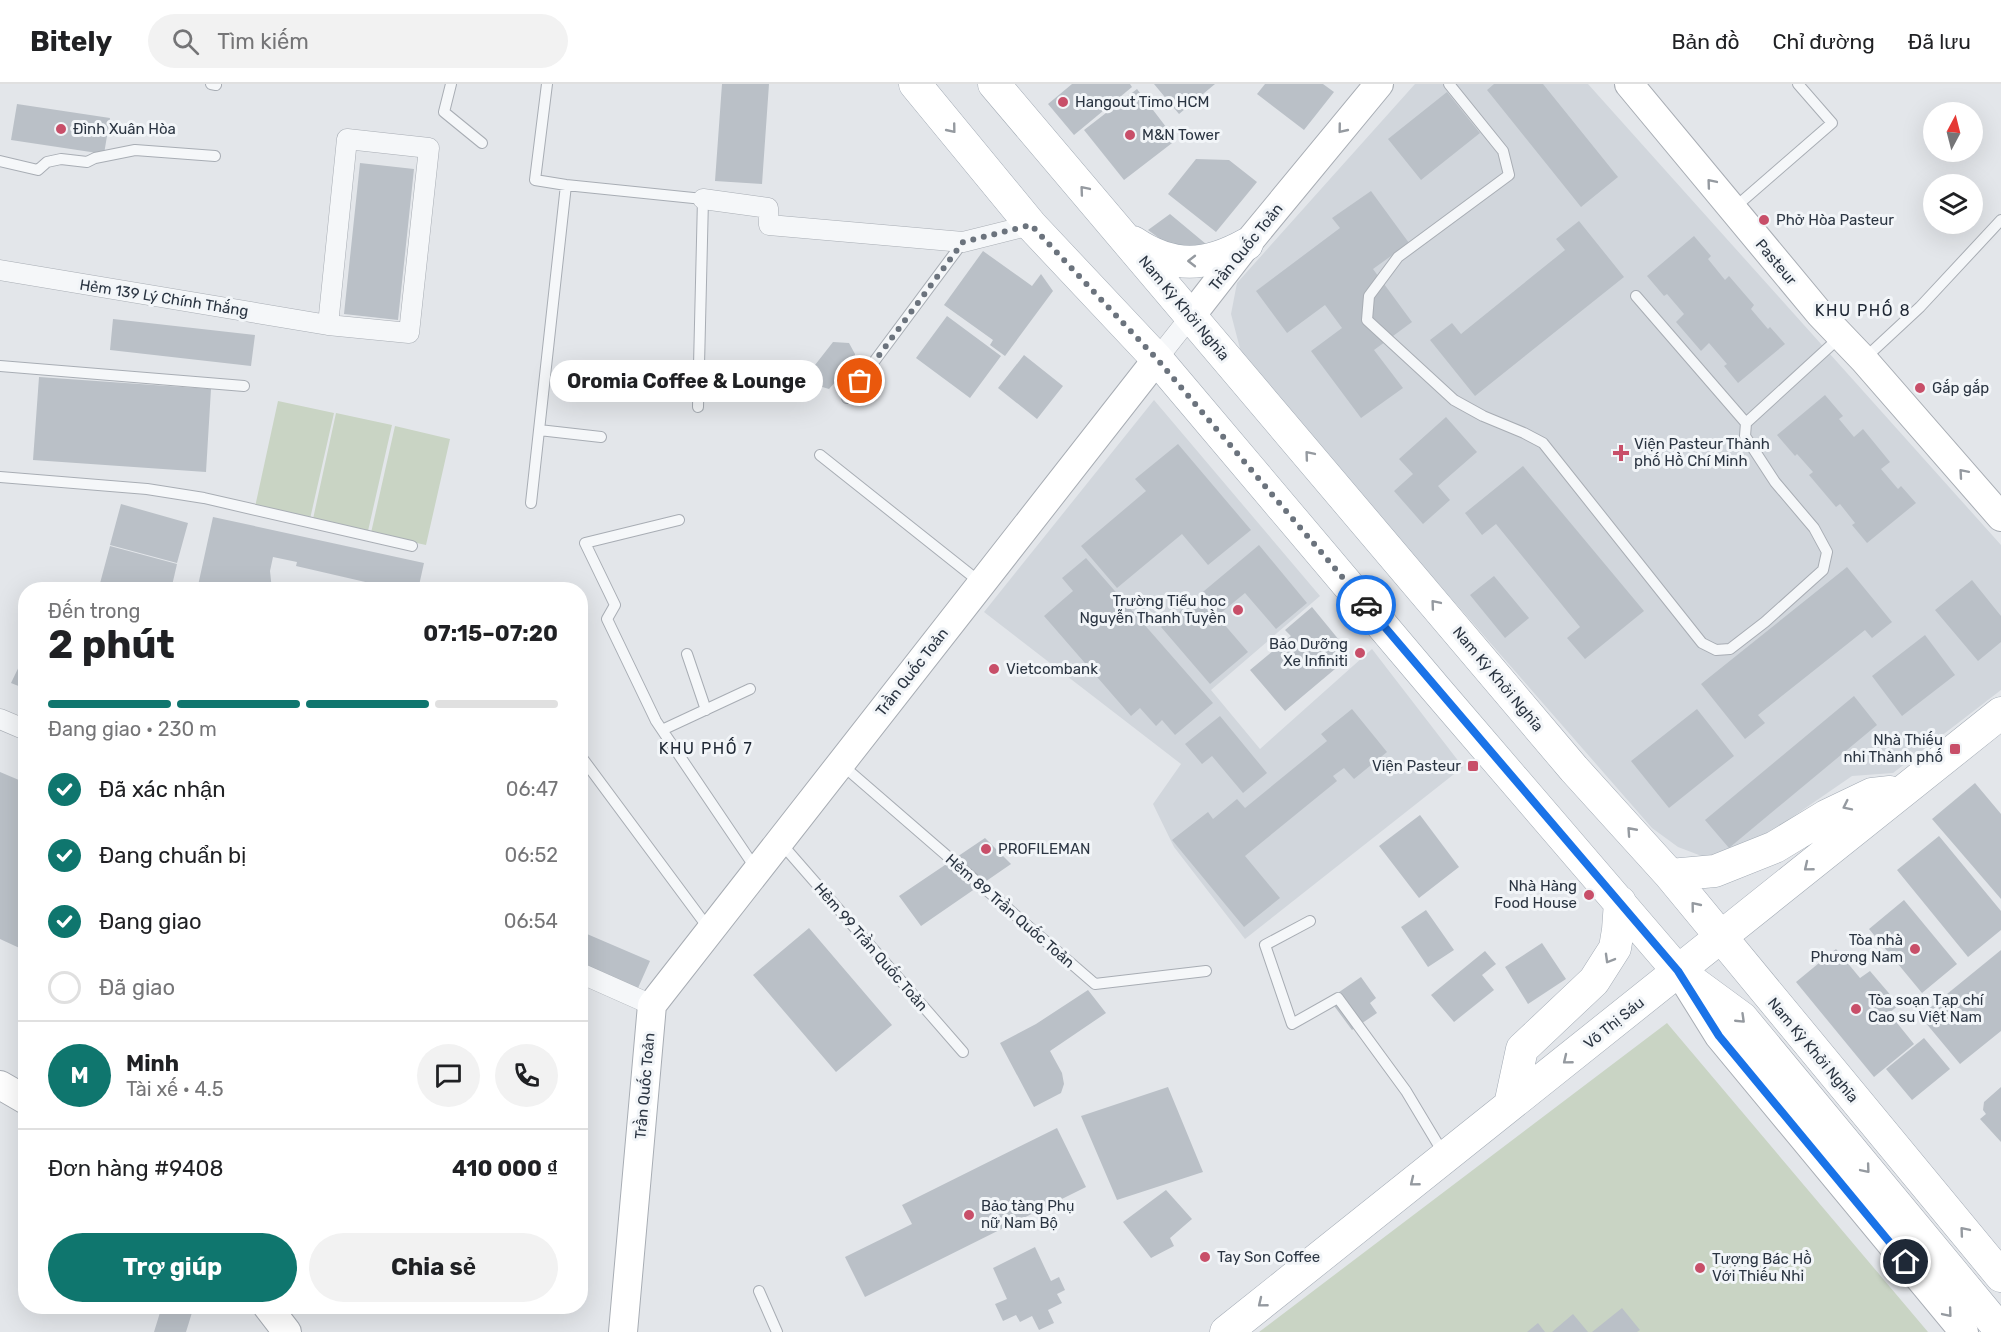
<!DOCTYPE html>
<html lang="vi">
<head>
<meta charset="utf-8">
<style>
	:root { --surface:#fff; --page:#f2f2f2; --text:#202124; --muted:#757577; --line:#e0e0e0; --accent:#0f766e }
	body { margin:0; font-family:Rubik,sans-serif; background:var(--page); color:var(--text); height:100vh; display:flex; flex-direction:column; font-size:22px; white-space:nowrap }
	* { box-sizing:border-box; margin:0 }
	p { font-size:20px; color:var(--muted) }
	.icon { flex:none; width:33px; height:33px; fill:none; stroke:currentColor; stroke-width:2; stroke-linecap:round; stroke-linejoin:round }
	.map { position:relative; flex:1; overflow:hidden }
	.drawer { position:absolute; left:18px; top:498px; width:570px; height:732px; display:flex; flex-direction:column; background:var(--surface); border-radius:24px; box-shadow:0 6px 24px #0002 }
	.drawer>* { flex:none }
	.needle { width:39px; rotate:7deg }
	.buttons { position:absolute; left:1923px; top:18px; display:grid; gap:12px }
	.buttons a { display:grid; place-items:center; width:60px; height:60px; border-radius:50%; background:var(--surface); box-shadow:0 6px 24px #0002; font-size:30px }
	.pin { position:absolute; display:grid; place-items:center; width:51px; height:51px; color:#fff; margin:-26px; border:3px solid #fff; border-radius:50%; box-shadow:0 2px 6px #0007 }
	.courier { position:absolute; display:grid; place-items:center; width:60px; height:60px; margin:-30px; border:4px solid #1a73e8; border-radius:50%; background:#fff; color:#222; box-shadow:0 2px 8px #0007 }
	.bubble { position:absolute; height:42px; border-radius:21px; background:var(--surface); box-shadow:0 6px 24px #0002; font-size:20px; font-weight:700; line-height:42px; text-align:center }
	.summary em { font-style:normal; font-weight:700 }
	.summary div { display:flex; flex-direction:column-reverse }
	.summary { display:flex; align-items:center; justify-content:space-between; height:102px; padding:0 30px }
	h1 { font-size:39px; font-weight:700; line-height:45px }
	.bar { display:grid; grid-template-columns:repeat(4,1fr); gap:9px 6px; align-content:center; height:72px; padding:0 30px }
	.bar i { height:8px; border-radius:4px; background:var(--line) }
	.bar .active { background:var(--accent) }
	.bar p { grid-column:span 4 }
	.line { display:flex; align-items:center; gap:15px; padding:0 30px; border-top:2px solid var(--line) }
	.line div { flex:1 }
	.round { display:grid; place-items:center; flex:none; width:63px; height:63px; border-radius:32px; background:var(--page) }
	ol { padding:0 30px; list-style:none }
	li { display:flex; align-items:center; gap:18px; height:66px }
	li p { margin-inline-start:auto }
	li .icon { padding:6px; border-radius:50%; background:var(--accent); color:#fff; stroke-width:4 }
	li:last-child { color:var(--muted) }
	li i { width:33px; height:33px; border:3px solid var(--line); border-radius:50% }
	.primary-button { display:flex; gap:12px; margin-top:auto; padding:12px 30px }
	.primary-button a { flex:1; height:69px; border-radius:36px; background:var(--accent); color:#fff; font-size:24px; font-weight:700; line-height:69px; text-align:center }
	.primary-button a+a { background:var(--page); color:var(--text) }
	header { display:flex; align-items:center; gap:36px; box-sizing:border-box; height:84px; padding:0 30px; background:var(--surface); border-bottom:2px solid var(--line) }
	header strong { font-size:28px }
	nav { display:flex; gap:33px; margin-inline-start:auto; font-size:21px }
	.search { width:420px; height:54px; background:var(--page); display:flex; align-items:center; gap:15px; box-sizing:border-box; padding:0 21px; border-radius:33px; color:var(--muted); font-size:22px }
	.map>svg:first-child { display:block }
</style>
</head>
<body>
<header>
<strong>Bitely</strong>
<div class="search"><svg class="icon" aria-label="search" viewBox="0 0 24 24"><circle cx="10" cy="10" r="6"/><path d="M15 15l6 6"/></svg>Tìm kiếm</div>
<nav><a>Bản đồ</a><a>Chỉ đường</a><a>Đã lưu</a></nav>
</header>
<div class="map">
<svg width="2001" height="1248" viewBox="0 0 2001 1248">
	<rect width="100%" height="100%" fill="#e3e6ea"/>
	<path fill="#d1d6dc" d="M1415 0H1588L2001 461V606L1893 689 1852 692 1736 772 1712 776 1678 763 1652 744 1243 276 1231 230 1237 199Z
		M1154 316 1320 512 1211 606 1260 665 1372 565 1463 683 1245 855 1174 763 1153 720 1181 680 984 528Z"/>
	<path fill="#c9d4c4" d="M278 317 334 329 310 435 255 423Z
		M336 329 392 341 368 447 313 435Z
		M395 342 450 355 426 461 371 449Z
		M1667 939 1928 1248H1259Z"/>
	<path fill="#bac0c7" d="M722 0H769L762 100 715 97Z
		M1072 0H1130L1132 3 1074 51 1048 20Z
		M1154 0H1215L1179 30Z
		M1265 0H1323L1334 8 1304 46 1257 10Z
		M1494 0H1543L1618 93 1581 123 1487 6Z
		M1137 5 1176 56 1124 96 1084 46Z
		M1447 8 1480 49 1421 96 1388 55Z
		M17 20 110 34 104 70 11 56Z
		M1196 75 1229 76 1257 98 1216 148 1168 110Z
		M360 79 414 85 398 236 344 230Z
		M1371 107 1409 159 1373 185 1412 238 1374 266 1403 304 1361 334 1311 267 1342 244 1325 221 1287 249 1256 207 1340 144 1332 134Z
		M1170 130 1206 160 1188 164 1167 160 1148 146Z
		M1579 137 1624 193 1475 312 1430 256 1452 239 1461 250 1565 166 1556 155Z
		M1694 152 1711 172 1708 175 1725 196 1729 192 1754 221 1751 225 1768 245 1770 243 1785 260 1738 299 1724 282 1727 280 1709 259 1701 267 1676 238 1684 230 1667 210 1664 212 1647 192Z
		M983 167 1032 202 1041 190 1053 207 1005 272 990 261 993 256 944 221Z
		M947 232 1001 272 970 314 916 274Z
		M113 235 255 251 251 282 110 266Z
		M833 258 849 259 855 270V276L829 305 809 299 815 281Z
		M1024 271 1063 302 1037 335 998 304Z
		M39 293 211 305 206 388 33 376Z
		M1825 311 1843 332 1839 335 1854 353 1863 345 1890 378 1881 385 1898 405 1901 402 1916 419 1867 459 1852 441 1855 439 1840 420 1836 423 1809 391 1813 388 1797 370 1795 372 1777 351Z
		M1446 333 1477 368 1438 402 1450 416 1423 440 1394 407 1413 390 1399 375Z
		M1178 360 1251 446 1208 481 1182 450 1117 504 1081 462 1146 407 1135 395Z
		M1523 382 1644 527 1585 575 1567 554 1580 543 1496 440 1482 451 1465 429Z
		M121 420 188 439 177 479 110 461Z
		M213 433 424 479 418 506H400L296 482 297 478 273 473 270 487 272 506H197Z
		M1259 461 1307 519 1276 545 1245 509 1217 532 1248 568 1210 600 1161 543Z
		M110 462 177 480 171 506H107L99 503Z
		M1086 474 1213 619 1175 651 1162 636 1156 642 1140 624 1131 632 1044 532 1073 507 1062 494Z
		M1847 483 1892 538 1872 554 1865 546 1758 631 1765 639 1745 655 1701 600Z
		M1494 492 1529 534 1505 554 1470 511Z
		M1972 496 2001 532V558L1978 577 1935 526Z
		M1312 523 1344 562 1327 575 1335 585 1285 627 1250 586 1291 552 1285 546Z
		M1925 551 1955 591 1902 632 1872 592Z
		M26 568V605L11 599Z
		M1854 612 1877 641 1729 764 1705 736Z
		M1352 625 1387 668 1354 695 1344 684 1333 692 1337 697 1245 772 1280 814 1244 843 1172 756 1208 728 1213 735 1237 715 1245 724 1327 657 1321 650Z
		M1697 625 1734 672 1669 724 1631 677Z
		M1220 632 1267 689 1243 709 1212 672 1202 680 1185 660Z
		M0 688 26 699V867L0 855Z
		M1975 699 2001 730V815L1932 735Z
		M1420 731 1459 783 1419 814 1379 762Z
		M1939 752 2001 827V846L1968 873 1897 786Z
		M985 754 1011 780 921 842 899 812Z
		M1904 816 1957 880 1922 909 1869 845Z
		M1426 826 1454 866 1428 883 1401 843Z
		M809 844 892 941 836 988 753 891Z
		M580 847 650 877 638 904 580 879Z
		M1542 859 1566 895 1528 920 1505 883Z
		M1836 865 1860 894 1870 887 1899 921 1889 929 1914 960 1874 993 1796 898Z
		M2001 866V947L1960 980 1920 932Z
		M1485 867 1496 880 1482 891 1494 906 1454 938 1431 911Z
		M1361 893 1376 914 1370 919 1377 929 1352 946 1329 915Z
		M1088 906 1106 929 1050 967 1062 989 1064 1000 1061 1009 1034 1023 1000 959 1036 940Z
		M1924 954 1950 985 1912 1016 1886 985Z
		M1168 1003 1203 1088 1117 1116 1081 1032Z
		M2001 1003V1058L1980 1035 1986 1030 1983 1026 1984 1018Z
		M1057 1044 1086 1103 865 1213 845 1173 912 1140 902 1121Z
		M1166 1106 1192 1135 1170 1154 1174 1162 1151 1174 1123 1138Z
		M1035 1163 1051 1197 1059 1193 1065 1206 1057 1210 1062 1219 1048 1226 1054 1239 1039 1246 1032 1232 1020 1238 1016 1231 1003 1237 995 1220 1007 1215 993 1184Z
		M162 1222H194L186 1248H154Z
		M1622 1224 1640 1246 1637 1248H1592Z
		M1573 1230 1588 1248H1552Z
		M1538 1239 1545 1248H1527Z"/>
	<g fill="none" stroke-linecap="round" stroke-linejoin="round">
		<g stroke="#a8adb4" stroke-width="12">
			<path id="lane" d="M211 0 216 1
				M451 0 444 28 482 59
				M547 0 535 96 566 101 703 115 698 323
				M1449 0 1503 67 1509 91 1398 173 1369 212 1367 236 1454 316 1483 332 1524 349 1543 359 1702 559 1716 566 1730 565 1765 538 1823 486 1827 468 1814 444 1775 398 1745 352 1746 339 1840 253
				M0 77 38 86 47 78 61 75 87 78 95 74 135 66 215 72
				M1733 125 1832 39 1798 0
				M1636 212 1746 339
				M1864 275 1920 223 2001 136
				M0 282 244 302
				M847 314 963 158
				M539 346 601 353
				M820 371 981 499
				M0 393 147 405 204 414 412 462
				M531 419 566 101
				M679 436 585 459 615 521 607 535 656 637 756 785
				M687 570 706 626
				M662 646 750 605
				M580 671 709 845
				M841 680 1095 900 1206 887
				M780 758 963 968
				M1310 837 1265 861 1292 940 1338 914 1406 1007 1445 1072
				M759 1207 777 1248"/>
		</g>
		<g stroke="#a8adb4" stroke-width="21">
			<path id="street" d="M703 115 768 124 769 141 963 158 1031 141
				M0 186 328 241 409 249 429 64 347 55 328 241
				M1157 275 1191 232
				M0 635 26 646
				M580 889 652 921"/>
		</g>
		<g stroke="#a8adb4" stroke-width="30">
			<path id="secondary" d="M1629 0 1820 230 1864 276 2001 433
				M1191 232 1247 160 1379 0
				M1681 891 1719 952 1964 1248
				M0 1001 26 1016
				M267 1222 287 1248
				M623 1248 652 921 1157 275"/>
		</g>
		<g stroke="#a3abb5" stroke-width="33">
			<path id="primary" d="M915 0 1031 141 1157 275 1435 604 1678 887 1742 934 2001 1247
				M994 0 1574 685 1670 791 2001 1192
				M1133 158C1173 185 1206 183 1247 160
				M1670 791 1715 787 1775 763 1826 732 1872 710 1890 708
				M1510 1021 1522 965 1594 897 1615 864 1618 846 1620 818
				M1226 1248 2001 629"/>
		</g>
		<use href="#lane" stroke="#f5f7f9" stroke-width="10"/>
		<use href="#street" stroke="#f5f7f9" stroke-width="20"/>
		<use href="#secondary" stroke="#fff" stroke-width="28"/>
		<use href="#primary" stroke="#fff" stroke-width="32"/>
	</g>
	<defs><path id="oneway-chevron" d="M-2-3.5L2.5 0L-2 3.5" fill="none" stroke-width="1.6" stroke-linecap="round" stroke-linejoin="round" transform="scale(1.5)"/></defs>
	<g stroke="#959aa0">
		<use href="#oneway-chevron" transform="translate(952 45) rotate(51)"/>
		<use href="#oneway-chevron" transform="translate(1342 45) rotate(129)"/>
		<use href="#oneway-chevron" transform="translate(1711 99) rotate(-130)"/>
		<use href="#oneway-chevron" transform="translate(1084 106) rotate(-130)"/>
		<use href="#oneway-chevron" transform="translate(1192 177) rotate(180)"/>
		<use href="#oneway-chevron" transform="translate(1309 371) rotate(-130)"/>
		<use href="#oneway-chevron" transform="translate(1963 389) rotate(-131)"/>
		<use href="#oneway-chevron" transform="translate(1435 520) rotate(-130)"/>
		<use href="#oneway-chevron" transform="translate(1847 722) rotate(154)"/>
		<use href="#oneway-chevron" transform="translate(1631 747) rotate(-132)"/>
		<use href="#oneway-chevron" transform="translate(1808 783) rotate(141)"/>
		<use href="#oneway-chevron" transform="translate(1695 822) rotate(-129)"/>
		<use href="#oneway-chevron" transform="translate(1609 875) rotate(120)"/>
		<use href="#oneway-chevron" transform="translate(1741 935) rotate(44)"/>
		<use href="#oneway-chevron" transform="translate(1567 976) rotate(141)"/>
		<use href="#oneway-chevron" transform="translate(1866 1085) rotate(50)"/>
		<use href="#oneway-chevron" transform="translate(1414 1098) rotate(141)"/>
		<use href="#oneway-chevron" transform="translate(1964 1147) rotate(-130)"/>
		<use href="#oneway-chevron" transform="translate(1262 1219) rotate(141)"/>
		<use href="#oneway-chevron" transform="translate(1948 1229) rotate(50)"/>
	</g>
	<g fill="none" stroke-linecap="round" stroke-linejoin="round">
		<path stroke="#6b737d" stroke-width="6" stroke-dasharray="0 10.8" d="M860 297 963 158 1031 141 1157 275 1366 521"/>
		<path stroke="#1a73e8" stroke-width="8" d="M1366 521 1678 887 1719 952 1906 1178"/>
	</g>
	<g fill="#c84f69" stroke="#f2f5f8" stroke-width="2">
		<circle cx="1063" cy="18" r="6"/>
		<circle cx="61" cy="45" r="6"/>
		<circle cx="1130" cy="51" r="6"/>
		<circle cx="1764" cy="136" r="6"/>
		<circle cx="1920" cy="304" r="6"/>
		<path d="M1618 360h6v6h6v6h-6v6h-6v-6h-6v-6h6z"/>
		<circle cx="1238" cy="526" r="6"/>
		<circle cx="1360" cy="569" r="6"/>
		<circle cx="994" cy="585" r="6"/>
		<rect x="1949" y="659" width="12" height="12" rx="3"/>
		<rect x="1467" y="676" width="12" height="12" rx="3"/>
		<circle cx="986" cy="765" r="6"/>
		<circle cx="1589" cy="811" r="6"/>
		<circle cx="1915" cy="865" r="6"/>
		<circle cx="1856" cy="925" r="6"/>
		<circle cx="969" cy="1131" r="6"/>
		<circle cx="1205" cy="1173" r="6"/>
		<circle cx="1700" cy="1184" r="6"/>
	</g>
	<g text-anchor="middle" stroke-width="6" stroke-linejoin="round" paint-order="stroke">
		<g font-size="15" fill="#2b3542" stroke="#f2f5f8" text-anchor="start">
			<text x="1075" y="23">Hangout Timo HCM</text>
			<text x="73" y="50">Đình Xuân Hòa</text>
			<text x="1142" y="56">M&amp;N Tower</text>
			<text x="1776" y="141">Phở Hòa Pasteur</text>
			<text x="1932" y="309">Gắp gắp</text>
			<text x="1634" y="365">Viện Pasteur Thành<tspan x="1634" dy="17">phố Hồ Chí Minh</tspan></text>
			<text x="1226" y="522" text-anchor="end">Trường Tiểu học<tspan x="1226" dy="17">Nguyễn Thanh Tuyền</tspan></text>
			<text x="1348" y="565" text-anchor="end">Bảo Dưỡng<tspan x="1348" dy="17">Xe Infiniti</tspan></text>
			<text x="1006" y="590">Vietcombank</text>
			<text x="1943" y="661" text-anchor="end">Nhà Thiếu<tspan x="1943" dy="17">nhi Thành phố</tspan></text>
			<text x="1461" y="687" text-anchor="end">Viện Pasteur</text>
			<text x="998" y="770">PROFILEMAN</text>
			<text x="1577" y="807" text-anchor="end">Nhà Hàng<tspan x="1577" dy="17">Food House</tspan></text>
			<text x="1903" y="861" text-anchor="end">Tòa nhà<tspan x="1903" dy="17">Phương Nam</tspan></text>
			<text x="1868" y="921">Tòa soạn Tạp chí<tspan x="1868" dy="17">Cao su Việt Nam</tspan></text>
			<text x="981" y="1127">Bảo tàng Phụ<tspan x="981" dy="17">nữ Nam Bộ</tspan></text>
			<text x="1217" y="1178">Tay Son Coffee</text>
			<text x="1712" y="1180">Tượng Bác Hồ<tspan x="1712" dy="17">Với Thiếu Nhi</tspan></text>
		</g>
		<g font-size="15" fill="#2b3542" stroke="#f2f5f8">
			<text transform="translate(1246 163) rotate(-51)" y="5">Trần Quốc Toản</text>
			<text transform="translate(1776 178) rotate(50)" y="5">Pasteur</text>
			<text transform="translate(164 214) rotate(9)" y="5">Hẻm 139 Lý Chính Thắng</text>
			<text transform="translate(1184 224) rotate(50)" y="5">Nam Kỳ Khởi Nghĩa</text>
			<text transform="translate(912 588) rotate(-52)" y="5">Trần Quốc Toản</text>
			<text transform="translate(1498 595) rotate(50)" y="5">Nam Kỳ Khởi Nghĩa</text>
			<text transform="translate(1010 827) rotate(41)" y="5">Hẻm 89 Trần Quốc Toản</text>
			<text transform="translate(871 863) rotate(49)" y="5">Hẻm 99 Trần Quốc Toản</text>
			<text transform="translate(1614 939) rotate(-39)" y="5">Võ Thị Sáu</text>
			<text transform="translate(1813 966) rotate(50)" y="5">Nam Kỳ Khởi Nghĩa</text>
			<text transform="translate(645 1002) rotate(-85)" y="5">Trần Quốc Toản</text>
		</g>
		<g font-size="16" letter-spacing="1.5" fill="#1d2633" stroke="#f2f5f8">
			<text x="1863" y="232">KHU PHỐ 8</text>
			<text x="706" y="670">KHU PHỐ 7</text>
		</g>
	</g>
</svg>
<div class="buttons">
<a><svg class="needle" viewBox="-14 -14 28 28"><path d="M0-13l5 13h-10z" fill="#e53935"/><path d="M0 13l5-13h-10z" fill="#757577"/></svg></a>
<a><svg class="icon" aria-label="layers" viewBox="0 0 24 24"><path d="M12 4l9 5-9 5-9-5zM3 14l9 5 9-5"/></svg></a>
</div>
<div class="pin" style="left:860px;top:297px;background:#ea580c"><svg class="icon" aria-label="bag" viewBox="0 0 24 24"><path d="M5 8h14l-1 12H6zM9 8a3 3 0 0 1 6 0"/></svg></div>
<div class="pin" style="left:1906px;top:1178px;background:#1f2937"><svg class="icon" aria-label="home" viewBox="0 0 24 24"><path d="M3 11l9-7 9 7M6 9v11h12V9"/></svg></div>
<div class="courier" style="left:1366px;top:521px"><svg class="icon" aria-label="car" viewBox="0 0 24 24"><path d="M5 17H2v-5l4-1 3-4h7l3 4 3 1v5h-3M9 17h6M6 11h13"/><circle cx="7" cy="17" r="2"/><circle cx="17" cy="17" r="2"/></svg></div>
<div class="bubble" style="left:550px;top:276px;width:273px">Oromia Coffee &amp; Lounge</div>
<section class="drawer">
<div class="summary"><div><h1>2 phút</h1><p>Đến trong</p></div><em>07:15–07:20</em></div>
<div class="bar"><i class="active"></i><i class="active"></i><i class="active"></i><i></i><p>Đang giao · 230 m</p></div>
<ol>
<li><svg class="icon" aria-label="check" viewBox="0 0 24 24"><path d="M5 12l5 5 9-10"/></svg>Đã xác nhận<p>06:47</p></li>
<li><svg class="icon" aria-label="check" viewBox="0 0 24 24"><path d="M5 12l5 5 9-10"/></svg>Đang chuẩn bị<p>06:52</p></li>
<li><svg class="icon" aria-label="check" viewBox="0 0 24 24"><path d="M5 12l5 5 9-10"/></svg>Đang giao<p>06:54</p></li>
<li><i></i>Đã giao</li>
</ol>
<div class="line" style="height:108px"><b class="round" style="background:var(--accent);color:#fff">M</b><div><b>Minh</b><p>Tài xế · 4.5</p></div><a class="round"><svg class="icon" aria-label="chat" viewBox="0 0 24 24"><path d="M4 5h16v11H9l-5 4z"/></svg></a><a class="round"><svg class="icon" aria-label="phone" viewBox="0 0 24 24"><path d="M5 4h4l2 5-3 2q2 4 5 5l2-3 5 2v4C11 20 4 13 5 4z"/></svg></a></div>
<div class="line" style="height:78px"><div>Đơn hàng #9408</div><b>410 000 ₫</b></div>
<div class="primary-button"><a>Trợ giúp</a><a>Chia sẻ</a></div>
</section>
</div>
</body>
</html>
